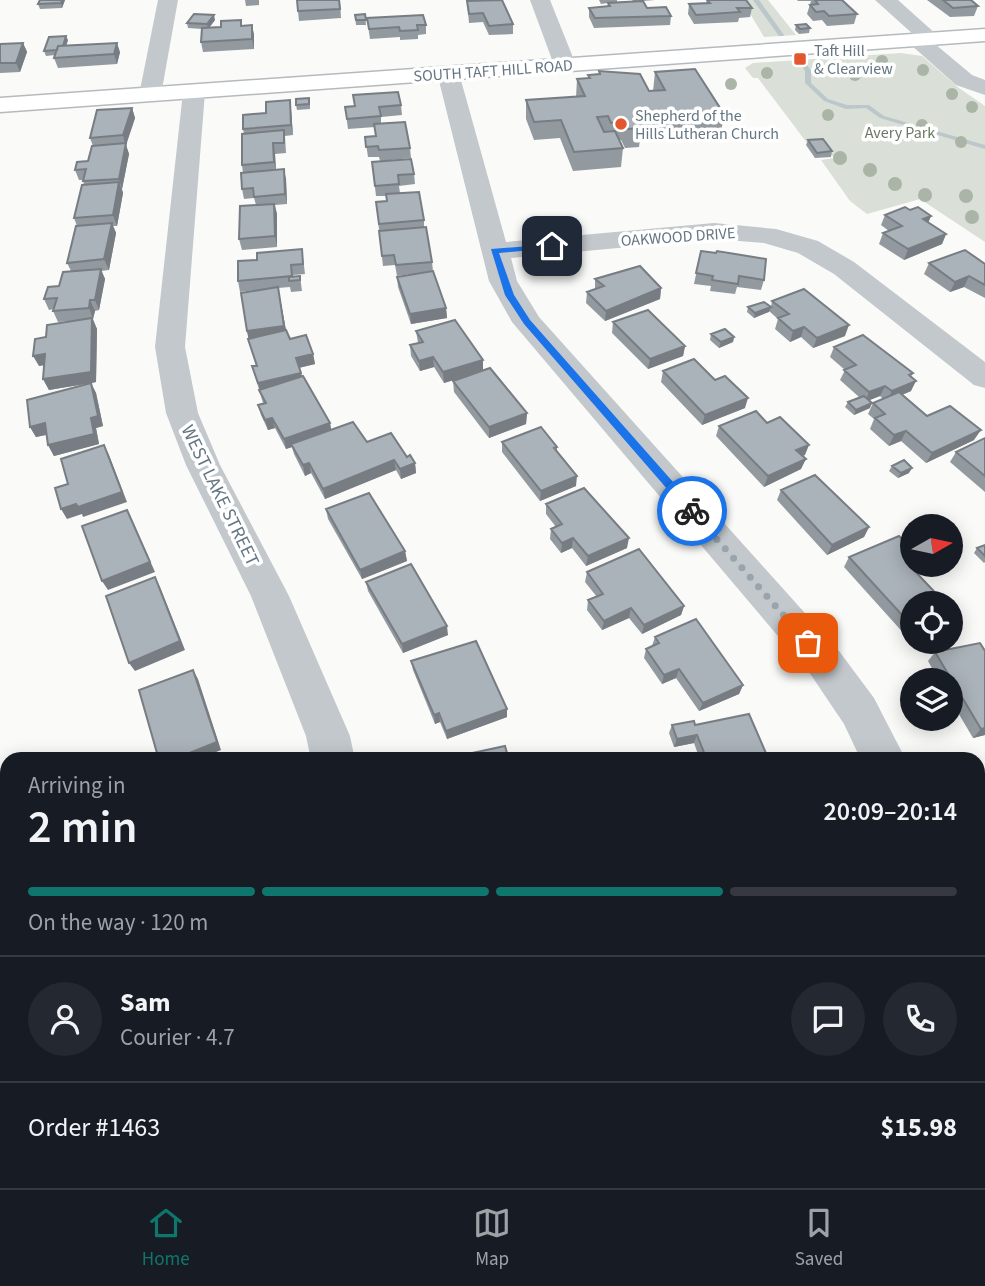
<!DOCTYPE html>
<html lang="en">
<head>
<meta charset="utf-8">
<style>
	:root { --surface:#171b24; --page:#242831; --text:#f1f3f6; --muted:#9ea1a6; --line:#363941; --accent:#0f766e }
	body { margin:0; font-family:"Source Sans 3",sans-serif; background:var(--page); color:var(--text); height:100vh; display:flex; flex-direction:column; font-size:26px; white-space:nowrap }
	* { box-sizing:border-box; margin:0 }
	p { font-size:23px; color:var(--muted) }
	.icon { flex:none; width:38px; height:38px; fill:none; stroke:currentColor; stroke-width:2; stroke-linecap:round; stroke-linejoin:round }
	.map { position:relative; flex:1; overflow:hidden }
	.sheet { position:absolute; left:0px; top:752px; width:985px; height:436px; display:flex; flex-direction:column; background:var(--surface); border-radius:21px 21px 0 0; box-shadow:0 4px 18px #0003 }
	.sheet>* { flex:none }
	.needle { width:46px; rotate:81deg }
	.buttons { position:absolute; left:900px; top:514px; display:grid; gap:14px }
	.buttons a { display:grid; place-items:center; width:63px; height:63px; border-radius:50%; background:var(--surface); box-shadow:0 4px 18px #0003; font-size:35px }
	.pin { position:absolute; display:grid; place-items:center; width:60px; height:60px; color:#fff; margin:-30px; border-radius:14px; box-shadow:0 4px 10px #0006 }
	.courier { position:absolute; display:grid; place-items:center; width:70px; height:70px; margin:-35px; border:5px solid #1a73e8; border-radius:50%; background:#fff; color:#222; box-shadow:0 2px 9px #0007 }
	.headline em { font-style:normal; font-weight:600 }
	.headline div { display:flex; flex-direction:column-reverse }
	.headline { display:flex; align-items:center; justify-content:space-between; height:119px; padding:0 28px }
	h1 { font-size:46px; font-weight:600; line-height:52px }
	.bar { display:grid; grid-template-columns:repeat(4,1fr); gap:10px 7px; align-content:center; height:84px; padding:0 28px }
	.bar i { height:9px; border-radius:5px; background:var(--line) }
	.bar .current { background:var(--accent) }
	.bar p { grid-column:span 4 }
	.line { display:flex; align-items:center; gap:18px; padding:0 28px; border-top:2px solid var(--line) }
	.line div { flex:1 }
	.round { display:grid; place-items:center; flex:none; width:74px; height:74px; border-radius:37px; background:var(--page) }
	.tabs { display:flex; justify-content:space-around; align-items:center; height:98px; border-top:2px solid var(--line); background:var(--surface); font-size:19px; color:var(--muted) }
	.tabs a { display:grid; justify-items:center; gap:4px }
	.tabs .current { color:var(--accent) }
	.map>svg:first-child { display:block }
</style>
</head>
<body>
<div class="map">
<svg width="985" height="1188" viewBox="0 0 985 1188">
	<rect width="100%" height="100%" fill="#fafaf8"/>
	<path fill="#dadfd7" d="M742 0H768L796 35 764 37Z
		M901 53 922 56 959 88 985 106V242L920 199 867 214 850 201 821 160 834 158 822 143H807L758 78H753L745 68 753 63Z"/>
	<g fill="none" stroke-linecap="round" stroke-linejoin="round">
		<path fill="#bbc7cb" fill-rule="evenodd" d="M753 0H759L784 35 783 36H779Z
			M802 59 804 60 811 71V83L828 99 847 105H869L884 116 985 145V149L880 118 866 108 846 109 824 101 805 83V71L799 61Z"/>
		<g stroke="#b5babe" stroke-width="3">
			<path id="major" d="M985 29V41L0 112V98Z"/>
		</g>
		<path fill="#c3c8cc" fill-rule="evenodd" d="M158 0H178L161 95 158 100H142L139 95Z
			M530 0H550L576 65 573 70H557L554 65Z
			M875 0H898L937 35 940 39 935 44 972 75 985 80V95L956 85 910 44 907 40 914 35Z
			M448 66 456 68 459 73 506 242 714 223 776 229 818 241 854 262 985 362V388L974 385 834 274 798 253 764 243 714 239 511 258 517 281 539 317 839 651 874 698 906 760H861L844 724 811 675 512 322 489 281 437 73 440 68Z
			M194 85 202 87 205 92 185 347 198 413 220 465 289 596 350 736 355 760H311L306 736 251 596 186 465 166 413 155 347 183 92 186 87Z
			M978 1021 985 1023V1096L978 1093Z
			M334 1181H392L391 1188H333Z"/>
		<use href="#major" fill="#fff" fill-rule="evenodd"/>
	</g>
	<g fill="#aab4a7">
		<circle cx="882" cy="61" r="6"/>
		<circle cx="923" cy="70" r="6"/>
		<circle cx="767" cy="73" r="6"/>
		<circle cx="855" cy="75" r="6"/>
		<circle cx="731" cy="84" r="6"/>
		<circle cx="952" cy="94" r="6"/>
		<circle cx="972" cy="107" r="6"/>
		<circle cx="828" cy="115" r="6"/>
		<circle cx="922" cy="125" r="6"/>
		<circle cx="871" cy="131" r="6"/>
		<circle cx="961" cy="142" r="6"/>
		<circle cx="840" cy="158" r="7"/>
		<circle cx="870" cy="170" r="7"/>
		<circle cx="895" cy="184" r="7"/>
		<circle cx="925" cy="195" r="7"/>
		<circle cx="966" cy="196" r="7"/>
		<circle cx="972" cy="217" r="7"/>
	</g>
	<path fill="#929a9f" d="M65 0 62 8 40 9 38 4Z
		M245 0H259V5L246 6Z
		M340 0 341 18 299 21 298 11Z
		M599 0H617V2L633 1 632 0H655L643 1 647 8 671 16 670 25 594 28 589 17V8L607 7 608 3 601 4Z
		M707 0 752 8 750 17 739 18 738 22 694 24 688 14 689 4 706 3Z
		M797 0H842L857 14 854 24 827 26 822 20 813 21 807 14 811 1H798Z
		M927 0H971L978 6 974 16 950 17Z
		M467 1 513 24V34L489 35 483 22 469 23Z
		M365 14 366 25H356L355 15Z
		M367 18 426 25V34L418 35V39L400 40V37L370 39Z
		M215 20 209 28 221 27 241 20 242 26 252 25 254 35V49L203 52 201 42 202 29 188 28 187 23Z
		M796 25 810 28 809 33 799 34 795 30Z
		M68 40 66 46 120 52 117 64 58 68 54 58 55 55 46 56 44 51Z
		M23 43 27 52 20 72 0 73V44Z
		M599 71 649 91H653L655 72 724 114 721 133 679 136 675 129 650 131 649 138 640 139 639 147 625 148 621 140H619L623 148 621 167 573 171 560 138 534 140 526 119V100L576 97 577 79 588 78V75L599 74Z
		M310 103V109L297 110 296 105Z
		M401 105 402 115 381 117V123L410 148 411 158 380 161 379 157H368L365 137 376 136 375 127 348 129 345 107Z
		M132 108 135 118 126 145 129 154 122 189 123 193 117 226H113L116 233 109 270 101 271 105 279 99 310 95 311 93 319 97 329 96 382 91 383 96 393 103 426 96 428 99 444 54 456 48 445 46 435 36 437 30 427 90 383 49 390 43 379 44 365 39 366 46 337 82 320 58 322 53 311 54 309 49 310 44 299 59 286 71 271 67 263 77 226 74 218 84 185 83 180H79L75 170 88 161 93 146 90 138Z
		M291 110 293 135 285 136 286 153 275 154 276 170 286 179 287 204 275 205 277 214V247L242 250 239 239 256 205 254 198 244 199 242 189 243 173 242 165 244 134 243 129 266 113Z
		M808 140 832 151 831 157 815 158 806 145Z
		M372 162 414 174 415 184 399 186 400 193 424 220V227L432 262 433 271 446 308 447 318 411 324 398 287 397 277 412 274 397 276 395 265 383 266 376 202 387 201 386 196H376Z
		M910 210 931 216 928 222 946 234 942 244 904 260 879 244 883 233 889 231 881 225 885 215Z
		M302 249 305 274 293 275 294 277 300 276 302 291 291 292 290 287 278 288 286 330 290 339 313 354 315 364 299 368 302 376 330 423 331 430 407 457 415 463 416 473 401 479 396 470 325 499 311 473 305 476 294 454 292 447 286 449 275 428 268 430 261 415 258 405 263 403 252 366H256L247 331 256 290 240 292 238 281 257 260Z
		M701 251 764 280 761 290 737 287 735 294 710 291 711 286 694 284Z
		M929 263 985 264V298L964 287 950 292 924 274Z
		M595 279 661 288 660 299 605 321 586 303 587 292 595 289Z
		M772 301 845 336 813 348 801 337 790 342 775 329 778 319 769 311 754 318 747 312 748 307H771Z
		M613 322 685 346 683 356 648 369 612 333Z
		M416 331 483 360V371L527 413 526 424 489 438 454 392 453 381 482 371 444 383 434 367 420 371 411 356 410 345 418 343Z
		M711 334 734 337 733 342 719 348 710 340Z
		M834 347 913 373 911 377V391L902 395 927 416 974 440 926 463 901 441 889 446 870 429 874 419 868 414 873 403 883 399 880 396 869 400 870 408 854 415 845 407 848 402 859 397 840 380 845 370 830 357Z
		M663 371 745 408 702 425 661 382Z
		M767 423 805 455 802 456 801 469 764 487 716 436 719 426Z
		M985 438V492L950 462 956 452Z
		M502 442 557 447V451L576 486 540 501 502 452Z
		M892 466 909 473 898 478 889 471Z
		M781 490 869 527 864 537 827 555 777 500Z
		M546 504 627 548 586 566 572 548 561 553 550 539 551 529 556 527 546 514Z
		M326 509 405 551 407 561 362 579 328 519Z
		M985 545V562L984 563 974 553 977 548Z
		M849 557 916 569 914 570 912 604V635L907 637 844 567Z
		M587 572 684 606 681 615 642 634 629 618 602 630 587 610 588 600 597 597 585 582Z
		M366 582 448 635 403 653 368 591Z
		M655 637 743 685 739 694 699 711 676 678 662 684 644 658 646 649 652 646Z
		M935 652 985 735 973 738 950 699V681H939L928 661Z
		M411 661 507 717 447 739 440 722 435 724 413 670Z
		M672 725H695L769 760H700L694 743 674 747 669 733Z
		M743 1181H904L745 1188Z"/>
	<path fill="#777d82" d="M62 0H65L62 8 61 3Z
		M214 15 215 20 208 29 207 24Z
		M252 25 254 35V49L252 39Z
		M66 36 68 40 63 55 62 50Z
		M23 43 27 52 20 72 16 63Z
		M117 43 120 52 117 64 114 54Z
		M290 100 291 110 293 135 291 125Z
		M132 108 135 118 126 145 129 154 122 189 119 179 125 144 123 135Z
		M273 143 275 154 276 172 274 162Z
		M284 169 286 179 287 204 285 194Z
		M119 182 123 193 117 226 113 215Z
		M274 204 277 214V247L275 236Z
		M931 216 927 226 923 219Z
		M112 223 116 233 109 270 104 259Z
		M946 234 942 244 904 260 908 249Z
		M101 269 105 279 99 310 95 300Z
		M969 276 964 287 950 292 955 282Z
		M278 287 287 336 249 342 247 331Z
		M661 288 660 299 605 321 606 311Z
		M90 300 95 311 93 319 89 308Z
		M771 307 769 312 754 318 755 313Z
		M446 308 447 318 411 324 410 314Z
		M92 318 97 329 96 382 91 383 96 393 103 426 96 428 99 444 54 456 48 445 91 418V383L49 390 43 379Z
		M849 325 845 336 813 348 817 338Z
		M804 327 801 337 790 342 793 331Z
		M734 337 733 342 719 348 721 342Z
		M685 346 683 356 648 369 650 359Z
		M45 354 50 364 39 366 33 356Z
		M313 354 315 364 298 368 296 358Z
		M433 357 434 367 420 371 419 361Z
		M483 360V371L444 383 443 372Z
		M301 373 304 384 261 394 258 383Z
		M916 381 911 391 887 401 892 391Z
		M885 386 880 396 865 402 869 392Z
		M748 398 745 408 702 425 705 415Z
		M872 403 870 408 854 415 856 410Z
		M527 413 526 424 489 438V427Z
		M272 418 275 428 268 430 265 420Z
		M45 423 50 434 36 437 30 427Z
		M330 423 332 434 291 444 292 447 286 449 284 439Z
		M981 430 974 440 926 463 932 453Z
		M906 431 901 441 889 446 894 435Z
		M104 445 109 455 127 502 83 517 82 514 67 519 61 509 76 504Z
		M809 445 805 455 792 460 796 450Z
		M806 459 801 469 764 487 768 476Z
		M394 460 396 470 325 499 323 489Z
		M309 463 311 473 305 476 303 465Z
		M415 463 416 473 401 479 400 469Z
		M912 468 909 473 898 478 901 473Z
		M577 476 576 486 540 501 541 491Z
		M132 520 155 572 108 590 102 581Z
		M869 527 864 537 827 555 832 545Z
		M573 538 572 548 561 553 562 543Z
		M629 538 627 548 586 566 588 556Z
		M405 551 407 561 362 579 360 570Z
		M912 564V565H918L916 569 903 575 909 565Z
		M155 577 160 587 185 650 135 671 129 663Z
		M684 606 681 615 642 634 644 625Z
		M631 608 629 618 602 630 604 621Z
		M447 626 448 635 403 653 402 644Z
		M679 669 676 678 662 684 664 675Z
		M193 670 198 679 221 750 197 760H172Z
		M743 685 739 694 699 711 703 703Z
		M507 709V717L447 739 446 731Z
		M439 713 440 722 435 724 434 715Z
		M985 728V735L973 738 981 729Z
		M697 735 694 743 674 747 677 739Z
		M2 818 7 822V907L0 909Z
		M221 1181H230L229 1188H220Z"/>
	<path fill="#aab3b9" stroke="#777d82" stroke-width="2" d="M40 0H62L61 3 38 4Z
		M297 0H339L340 9 298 11Z
		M502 0 513 24 489 26 483 13 469 14 467 1Z
		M707 0H746L752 8H737L740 12 696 15 689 4 710 3Z
		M815 0H842L857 14 829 16 824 11 816 12 810 5 818 4Z
		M943 0H971L978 6 953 8Z
		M643 1 647 8 666 7 671 16 595 18 589 8 610 6 608 3Z
		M194 14 214 15 207 24 187 23Z
		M365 14 366 20H356L355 15Z
		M423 15 426 25H417L418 30 400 31 399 27 369 29 367 18Z
		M241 20V26L252 25V39L201 42 202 28 221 27V21Z
		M806 24 810 28 800 29 796 25Z
		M66 36 63 46H58L57 50 44 51 49 37Z
		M23 43 16 63H0V44Z
		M117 43 114 54 54 58 58 46Z
		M695 69 724 114 682 118 678 111 648 113 652 120 638 121 641 128 627 129 624 122 611 123 608 116 597 117 604 132 615 131 623 148 574 152 561 120 534 122 526 100 585 96 577 79 590 78 588 75 600 74 599 71 640 74 649 91 665 90 655 72Z
		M398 92 401 105 379 107 381 116 347 119 345 107 355 106 353 95Z
		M309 98V104L296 105V99Z
		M290 100 291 125 243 129V115L266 113V102Z
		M132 108 123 135 90 138 97 110Z
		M405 122 410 148 379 150 378 146 366 147 365 137 376 136 374 124Z
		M284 130V143H273L274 162 242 165V134Z
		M823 139 832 151 817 153 808 140Z
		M126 143 119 179 83 181 86 169 75 170 77 162 88 161 92 146Z
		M411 159 414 174 398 175 399 184 375 186 372 162Z
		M284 169 285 194 254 197 253 188 242 189 241 173Z
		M119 182 113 215 74 218 82 185Z
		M419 192 424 220 379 224 376 202 387 201 386 194Z
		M274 204 275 236 239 239 240 206Z
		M905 207 910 210 918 207 931 216 923 219 946 234 908 249 883 233 902 226 885 215Z
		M112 223 104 259 67 263 76 226Z
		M426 227 432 262 396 265 394 255 382 256 379 231Z
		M302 249 303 264 291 265 292 276 238 281V261L257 260V253Z
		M965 250 985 264V285L969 276 955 282 929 263Z
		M701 251 716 253 717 251 766 259 764 280 739 276 738 284 712 280 713 276 696 273Z
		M640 266 661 288 606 311 587 292 604 286 595 279Z
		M101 269 95 300H90L89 308 53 311 57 298 44 299 48 287 59 286 63 272Z
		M433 271 446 308 410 314 397 277Z
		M300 276V280L289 281V277Z
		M278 287 284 326 247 331 241 293Z
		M804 289 849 325 817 338 804 327 793 331 778 318 789 314 772 301Z
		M764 302 771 307 755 313 748 307Z
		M648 310 685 346 650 359 613 322Z
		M92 318 91 372 43 379 45 354 33 356 35 339 46 337 47 325Z
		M455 320 483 360 443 372 433 357 419 361 410 345 423 342 416 331Z
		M725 329 734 337 721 342 711 334Z
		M286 330 290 339 306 335 313 354 296 358 301 373 258 383 252 366H257L248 339Z
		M863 335 913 373 909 375 916 381 892 391 885 386 869 392 844 370 856 365 834 347Z
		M694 359 715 380 725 376 748 398 705 415 663 371Z
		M490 368 527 413 489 427 453 381Z
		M303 376 330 423 284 439 272 418 265 420 258 405 266 403 259 390Z
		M91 383 98 416 91 418 94 434 48 445 45 423 30 427 27 400Z
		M899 392 927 416 950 406 981 430 932 453 906 431 894 435 875 418 885 414 873 403Z
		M864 396 872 403 856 410 848 402Z
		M756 411 767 423 780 417 809 445 796 450 806 459 768 476 719 426Z
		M353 422 367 442 391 433 407 457 410 455 415 463 400 469 394 460 323 489 309 463 303 465 291 444Z
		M541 427 557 447 554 448 577 476 541 491 502 442Z
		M985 438V476L956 452Z
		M104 445 122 492 78 507 76 504 61 509 55 488 68 484 61 459Z
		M904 460 912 468 901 473 892 466Z
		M815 475 869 527 832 545 781 490Z
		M584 488 629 538 588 556 573 538 562 543 551 529 562 524 546 504Z
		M369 493 405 551 360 570 326 509Z
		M127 510 150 562 102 581 82 526Z
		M899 536 912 549V564L909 565 946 604H912V626L849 557Z
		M985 545V556L977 548Z
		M639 549 684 606 644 625 631 608 604 621 588 600 603 594 587 572Z
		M411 564 447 626 402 644 366 582Z
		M155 577 180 641 129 663 106 596Z
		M696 619 743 685 703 703 679 669 664 675 646 649 659 643 655 637Z
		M476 641 507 709 446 731 439 713 434 715 411 661Z
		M980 643 985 651V728L981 729 935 652Z
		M193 670 217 742 172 760H159L139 690Z
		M749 714 769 760H707L697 735 677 739 672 725 694 721 695 725Z
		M505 746 509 760H444V759Z
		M0 818H2L4 898 0 900Z
		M139 1181H221L220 1188H138Z
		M752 1181H904L906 1188H744L753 1186Z"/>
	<path fill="#1a73e8" d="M555 244 552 248 499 253 514 295 530 320 696 508V513H688L524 324 505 295 491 249Z"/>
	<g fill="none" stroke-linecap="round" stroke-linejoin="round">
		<path stroke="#99a4ac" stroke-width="7" stroke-dasharray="0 12.6" d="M692 511 808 643"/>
	</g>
	<g fill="#e4572e" stroke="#fff" stroke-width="2.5">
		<rect x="793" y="52" width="14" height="14" rx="3.5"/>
		<circle cx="621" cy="124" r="7"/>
	</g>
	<g text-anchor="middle" stroke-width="7" stroke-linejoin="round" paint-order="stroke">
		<g font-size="16" fill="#657683" stroke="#fff" text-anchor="start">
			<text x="814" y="56">Taft Hill<tspan x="814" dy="18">&amp; Clearview</tspan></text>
			<text x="635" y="121">Shepherd of the<tspan x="635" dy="18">Hills Lutheran Church</tspan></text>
		</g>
		<g font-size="16" fill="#657683" stroke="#fff">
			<text transform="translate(493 70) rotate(-4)" y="6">SOUTH TAFT HILL ROAD</text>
			<text transform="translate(678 236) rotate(-4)" y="6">OAKWOOD DRIVE</text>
		</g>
		<g font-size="16" fill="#687a64" stroke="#fff">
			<text x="900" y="138">Avery Park</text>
		</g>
		<g font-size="19" fill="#657683" stroke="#fff">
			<text transform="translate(221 495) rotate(64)" y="7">WEST LAKE STREET</text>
		</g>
	</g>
</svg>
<div class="buttons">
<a><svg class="needle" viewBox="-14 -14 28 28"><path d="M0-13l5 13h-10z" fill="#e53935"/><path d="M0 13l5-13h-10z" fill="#9ea1a6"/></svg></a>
<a><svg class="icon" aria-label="locate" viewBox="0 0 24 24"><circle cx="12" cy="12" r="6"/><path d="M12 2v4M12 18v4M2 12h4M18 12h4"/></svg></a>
<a><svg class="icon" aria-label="layers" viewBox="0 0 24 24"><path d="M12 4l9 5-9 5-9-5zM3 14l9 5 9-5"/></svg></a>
</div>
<div class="pin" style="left:808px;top:643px;background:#ea580c"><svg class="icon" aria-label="bag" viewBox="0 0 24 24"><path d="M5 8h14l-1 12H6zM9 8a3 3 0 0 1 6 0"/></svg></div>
<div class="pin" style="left:552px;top:246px;background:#1f2937"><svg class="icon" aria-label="home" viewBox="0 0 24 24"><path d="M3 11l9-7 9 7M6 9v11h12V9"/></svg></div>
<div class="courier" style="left:692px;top:511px"><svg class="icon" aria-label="bike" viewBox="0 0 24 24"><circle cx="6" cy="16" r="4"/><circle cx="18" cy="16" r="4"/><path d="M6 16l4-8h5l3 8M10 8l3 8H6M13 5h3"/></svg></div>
<section class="sheet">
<div class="headline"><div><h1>2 min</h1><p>Arriving in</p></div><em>20:09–20:14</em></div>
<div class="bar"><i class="current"></i><i class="current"></i><i class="current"></i><i></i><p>On the way · 120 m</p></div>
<div class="line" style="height:126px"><a class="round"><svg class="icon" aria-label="person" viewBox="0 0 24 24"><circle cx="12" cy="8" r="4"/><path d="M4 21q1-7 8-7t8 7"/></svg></a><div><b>Sam</b><p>Courier · 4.7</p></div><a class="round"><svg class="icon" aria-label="chat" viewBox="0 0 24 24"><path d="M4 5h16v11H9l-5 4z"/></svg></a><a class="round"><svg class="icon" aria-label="phone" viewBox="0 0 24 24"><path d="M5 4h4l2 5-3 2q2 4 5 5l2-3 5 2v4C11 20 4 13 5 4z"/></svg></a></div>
<div class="line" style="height:91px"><div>Order #1463</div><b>$15.98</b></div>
</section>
</div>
<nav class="tabs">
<a class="current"><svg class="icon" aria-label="home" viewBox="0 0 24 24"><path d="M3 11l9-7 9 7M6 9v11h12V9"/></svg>Home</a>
<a><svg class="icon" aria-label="map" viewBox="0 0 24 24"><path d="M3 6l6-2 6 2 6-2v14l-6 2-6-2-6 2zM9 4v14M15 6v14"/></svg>Map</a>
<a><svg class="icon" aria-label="saved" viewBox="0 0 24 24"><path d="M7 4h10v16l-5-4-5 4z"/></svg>Saved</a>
</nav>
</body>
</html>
